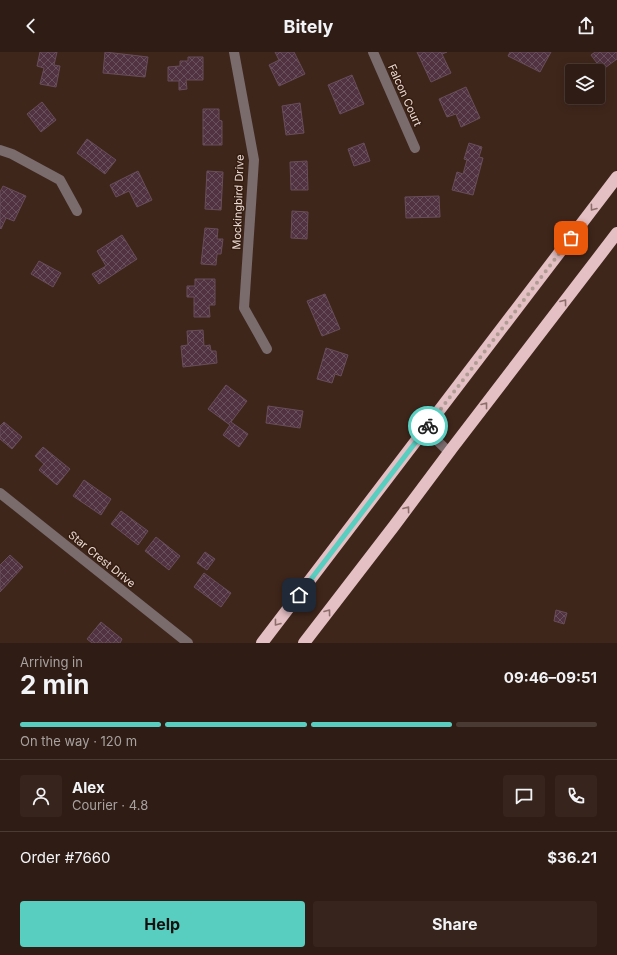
<!DOCTYPE html>
<html lang="en">
<head>
<meta charset="utf-8">
<style>
	:root { --surface:#2f1c14; --page:#37251d; --text:#f1f3f6; --muted:#a7a1a0; --line:#4a3a34; --accent:#58cec0 }
	body { margin:0; font-family:Inter,sans-serif; background:var(--page); color:var(--text); height:100vh; display:flex; flex-direction:column; font-size:15px; white-space:nowrap }
	* { box-sizing:border-box; margin:0 }
	p { font-size:13px; color:var(--muted) }
	.icon { flex:none; width:22px; height:22px; fill:none; stroke:currentColor; stroke-width:2; stroke-linecap:round; stroke-linejoin:round }
	.map { position:relative; height:591px; overflow:hidden }
	.sheet { display:flex; flex-direction:column; background:var(--surface); flex:1 }
	.sheet>* { flex:none }
	.buttons { position:absolute; left:565px; top:12px; display:grid; gap:8px }
	.buttons a { display:grid; place-items:center; width:40px; height:40px; border-radius:4px; background:var(--surface); box-shadow:0 2px 10px #0003,0 0 0 1px var(--line); font-size:20px }
	.pin { position:absolute; display:grid; place-items:center; width:34px; height:34px; color:#fff; margin:-17px; border-radius:8px; box-shadow:0 2px 6px #0006 }
	.courier { position:absolute; display:grid; place-items:center; width:40px; height:40px; margin:-20px; border:3px solid #58cec0; border-radius:50%; background:#fff; color:#222; box-shadow:0 1px 5px #0007 }
	.headline em { font-style:normal; font-weight:700 }
	.headline div { display:flex; flex-direction:column-reverse }
	.headline { display:flex; align-items:center; justify-content:space-between; height:68px; padding:0 20px }
	h1 { font-size:26px; font-weight:700; line-height:30px }
	.bar { display:grid; grid-template-columns:repeat(4,1fr); gap:6px 4px; align-content:center; height:48px; padding:0 20px }
	.bar i { height:5px; border-radius:3px; background:var(--line) }
	.bar .active { background:var(--accent) }
	.bar p { grid-column:span 4 }
	.line { display:flex; align-items:center; gap:10px; padding:0 20px; border-top:1px solid var(--line) }
	.line div { flex:1 }
	.round { display:grid; place-items:center; flex:none; width:42px; height:42px; border-radius:4px; background:var(--page) }
	.action { display:flex; gap:8px; margin-top:auto; padding:8px 20px }
	.action a { flex:1; height:46px; border-radius:4px; background:var(--accent); color:#111; font-size:16px; font-weight:700; line-height:46px; text-align:center }
	.action a+a { background:var(--page); color:var(--text) }
	header { display:flex; justify-content:space-between; align-items:center; height:52px; padding:0 20px; background:var(--surface); font-size:18px; font-weight:700 }
	.map>svg:first-child { display:block }
</style>
</head>
<body>
<header><svg class="icon" aria-label="back" viewBox="0 0 24 24"><path d="M15 5l-7 7 7 7"/></svg>Bitely<svg class="icon" aria-label="share" viewBox="0 0 24 24"><path d="M12 15V3M7 8l5-5 5 5M5 13v7h14v-7"/></svg></header>
<div class="map">
<svg width="617" height="591" viewBox="0 0 617 591">
	<defs>
		<pattern id="building-cross-hatch" width="8" height="8" patternUnits="userSpaceOnUse"><rect width="8" height="8" fill="#513241"/><path d="M0 0l8 8M0 8l8-8" fill="none" stroke="#6a4f5c"/></pattern>
	</defs>
	<rect width="100%" height="100%" fill="#3f261b"/>
	<path fill="url(#building-cross-hatch)" stroke="#694d5a" d="M40 0H57L54 13 60 14 56 35 40 32 44 16 37 14Z
		M105 0 148 5 145 25 103 21Z
		M275 0H294L305 22 279 34 269 13 279 8Z
		M417 0H447L442 2 451 21 431 30Z
		M510 0H551L540 20 508 4Z
		M595 0H617V7L602 18 591 3Z
		M188 5H203V28H186L187 37 179 38V29H168V15L180 14V9H188Z
		M352 23 364 52 340 62 328 33Z
		M466 35 480 66 461 75 456 62 447 65 439 47Z
		M42 50 56 68 41 80 27 62Z
		M300 51 304 81 286 83 282 54Z
		M203 57H219V68L222 69V93H203Z
		M87 87 116 108 105 122 77 101Z
		M364 91 370 109 354 114 348 97Z
		M469 91 482 95 479 105 483 106 473 143 452 138 457 120 463 122 467 108 464 107Z
		M307 109 308 138H291L290 110Z
		M138 119 152 148 137 155 129 139 116 145 110 133Z
		M207 119 223 120 221 158 205 157Z
		M3 134 26 144 14 169 6 166 1 177 0 176V140Z
		M439 144 440 165 406 166 405 145Z
		M292 159 308 160 307 187 291 186Z
		M205 176 218 177 217 187H223L221 202H217L216 213 201 212Z
		M122 183 137 207 99 232 92 222 106 214 97 199Z
		M39 209 61 221 53 235 31 222Z
		M195 227H215V253H209L210 265H194V245H187V234H195Z
		M325 242 340 277 322 284 307 249Z
		M203 278 204 294 210 293 211 299H216L217 311 183 315 181 294 188 293 187 279Z
		M326 296 348 303 341 324 335 322 332 331 317 327Z
		M226 333 247 349 231 370 248 382 239 395 223 383 230 373 208 357Z
		M268 354 303 359 300 376 266 371Z
		M4 370 22 385 12 397 0 387V374Z
		M43 395 70 417 57 433 39 418 44 412 35 404Z
		M84 428 111 447 101 463 73 444Z
		M121 459 148 479 138 493 111 472Z
		M156 485 180 504 169 518 145 499Z
		M205 500 215 507 207 518 197 511Z
		M10 503 23 515 0 540V513Z
		M204 521 231 541 221 555 194 535Z
		M556 558 567 561 564 572 554 569Z
		M101 570 122 587 120 591H92L87 587Z"/>
	<g fill="none" stroke-linecap="round" stroke-linejoin="round">
		<path stroke="#7a6b6d" stroke-width="10" d="M234 0 254 108 244 256 267 297
			M373 0 415 96
			M0 98 12 102 60 128 77 159
			M425 377 449 400
			M0 441 188 591"/>
		<path stroke="#e4bfc4" stroke-width="12" d="M262 591 617 125
			M304 591 394 474 453 395 617 181"/>
	</g>
	<defs><path id="oneway-chevron" d="M-2-3.5L2.5 0L-2 3.5" fill="none" stroke-width="1.6" stroke-linecap="round" stroke-linejoin="round"/></defs>
	<g stroke="#8c6e6b">
		<use href="#oneway-chevron" transform="translate(593 156) rotate(127)"/>
		<use href="#oneway-chevron" transform="translate(564 250) rotate(-53)"/>
		<use href="#oneway-chevron" transform="translate(485 353) rotate(-52)"/>
		<use href="#oneway-chevron" transform="translate(407 457) rotate(-53)"/>
		<use href="#oneway-chevron" transform="translate(328 560) rotate(-53)"/>
		<use href="#oneway-chevron" transform="translate(277 571) rotate(128)"/>
	</g>
	<g fill="none" stroke-linecap="round" stroke-linejoin="round">
		<path stroke="#af9c93" stroke-width="4" stroke-dasharray="0 7.2" d="M428 374 571 186"/>
		<path stroke="#58cec0" stroke-width="5" d="M299 543 428 374"/>
	</g>
	<g text-anchor="middle" stroke-width="3" stroke-linejoin="round" paint-order="stroke">
		<g font-size="11" fill="#ecdbd3" stroke="#351d12">
			<text transform="translate(405 43) rotate(66)" y="4">Falcon Court</text>
			<text transform="translate(238 150) rotate(-88)" y="4">Mockingbird Drive</text>
			<text transform="translate(102 507) rotate(39)" y="4">Star Crest Drive</text>
		</g>
	</g>
</svg>
<div class="buttons">
<a><svg class="icon" aria-label="layers" viewBox="0 0 24 24"><path d="M12 4l9 5-9 5-9-5zM3 14l9 5 9-5"/></svg></a>
</div>
<div class="pin" style="left:571px;top:186px;background:#ea580c"><svg class="icon" aria-label="bag" viewBox="0 0 24 24"><path d="M5 8h14l-1 12H6zM9 8a3 3 0 0 1 6 0"/></svg></div>
<div class="pin" style="left:299px;top:543px;background:#1f2937"><svg class="icon" aria-label="home" viewBox="0 0 24 24"><path d="M3 11l9-7 9 7M6 9v11h12V9"/></svg></div>
<div class="courier" style="left:428px;top:374px"><svg class="icon" aria-label="bike" viewBox="0 0 24 24"><circle cx="6" cy="16" r="4"/><circle cx="18" cy="16" r="4"/><path d="M6 16l4-8h5l3 8M10 8l3 8H6M13 5h3"/></svg></div>
</div>
<section class="sheet">
<div class="headline"><div><h1>2 min</h1><p>Arriving in</p></div><em>09:46–09:51</em></div>
<div class="bar"><i class="active"></i><i class="active"></i><i class="active"></i><i></i><p>On the way · 120 m</p></div>
<div class="line" style="height:72px"><a class="round"><svg class="icon" aria-label="person" viewBox="0 0 24 24"><circle cx="12" cy="8" r="4"/><path d="M4 21q1-7 8-7t8 7"/></svg></a><div><b>Alex</b><p>Courier · 4.8</p></div><a class="round"><svg class="icon" aria-label="chat" viewBox="0 0 24 24"><path d="M4 5h16v11H9l-5 4z"/></svg></a><a class="round"><svg class="icon" aria-label="phone" viewBox="0 0 24 24"><path d="M5 4h4l2 5-3 2q2 4 5 5l2-3 5 2v4C11 20 4 13 5 4z"/></svg></a></div>
<div class="line" style="height:52px"><div>Order #7660</div><b>$36.21</b></div>
<div class="action"><a>Help</a><a>Share</a></div>
</section>
</body>
</html>
